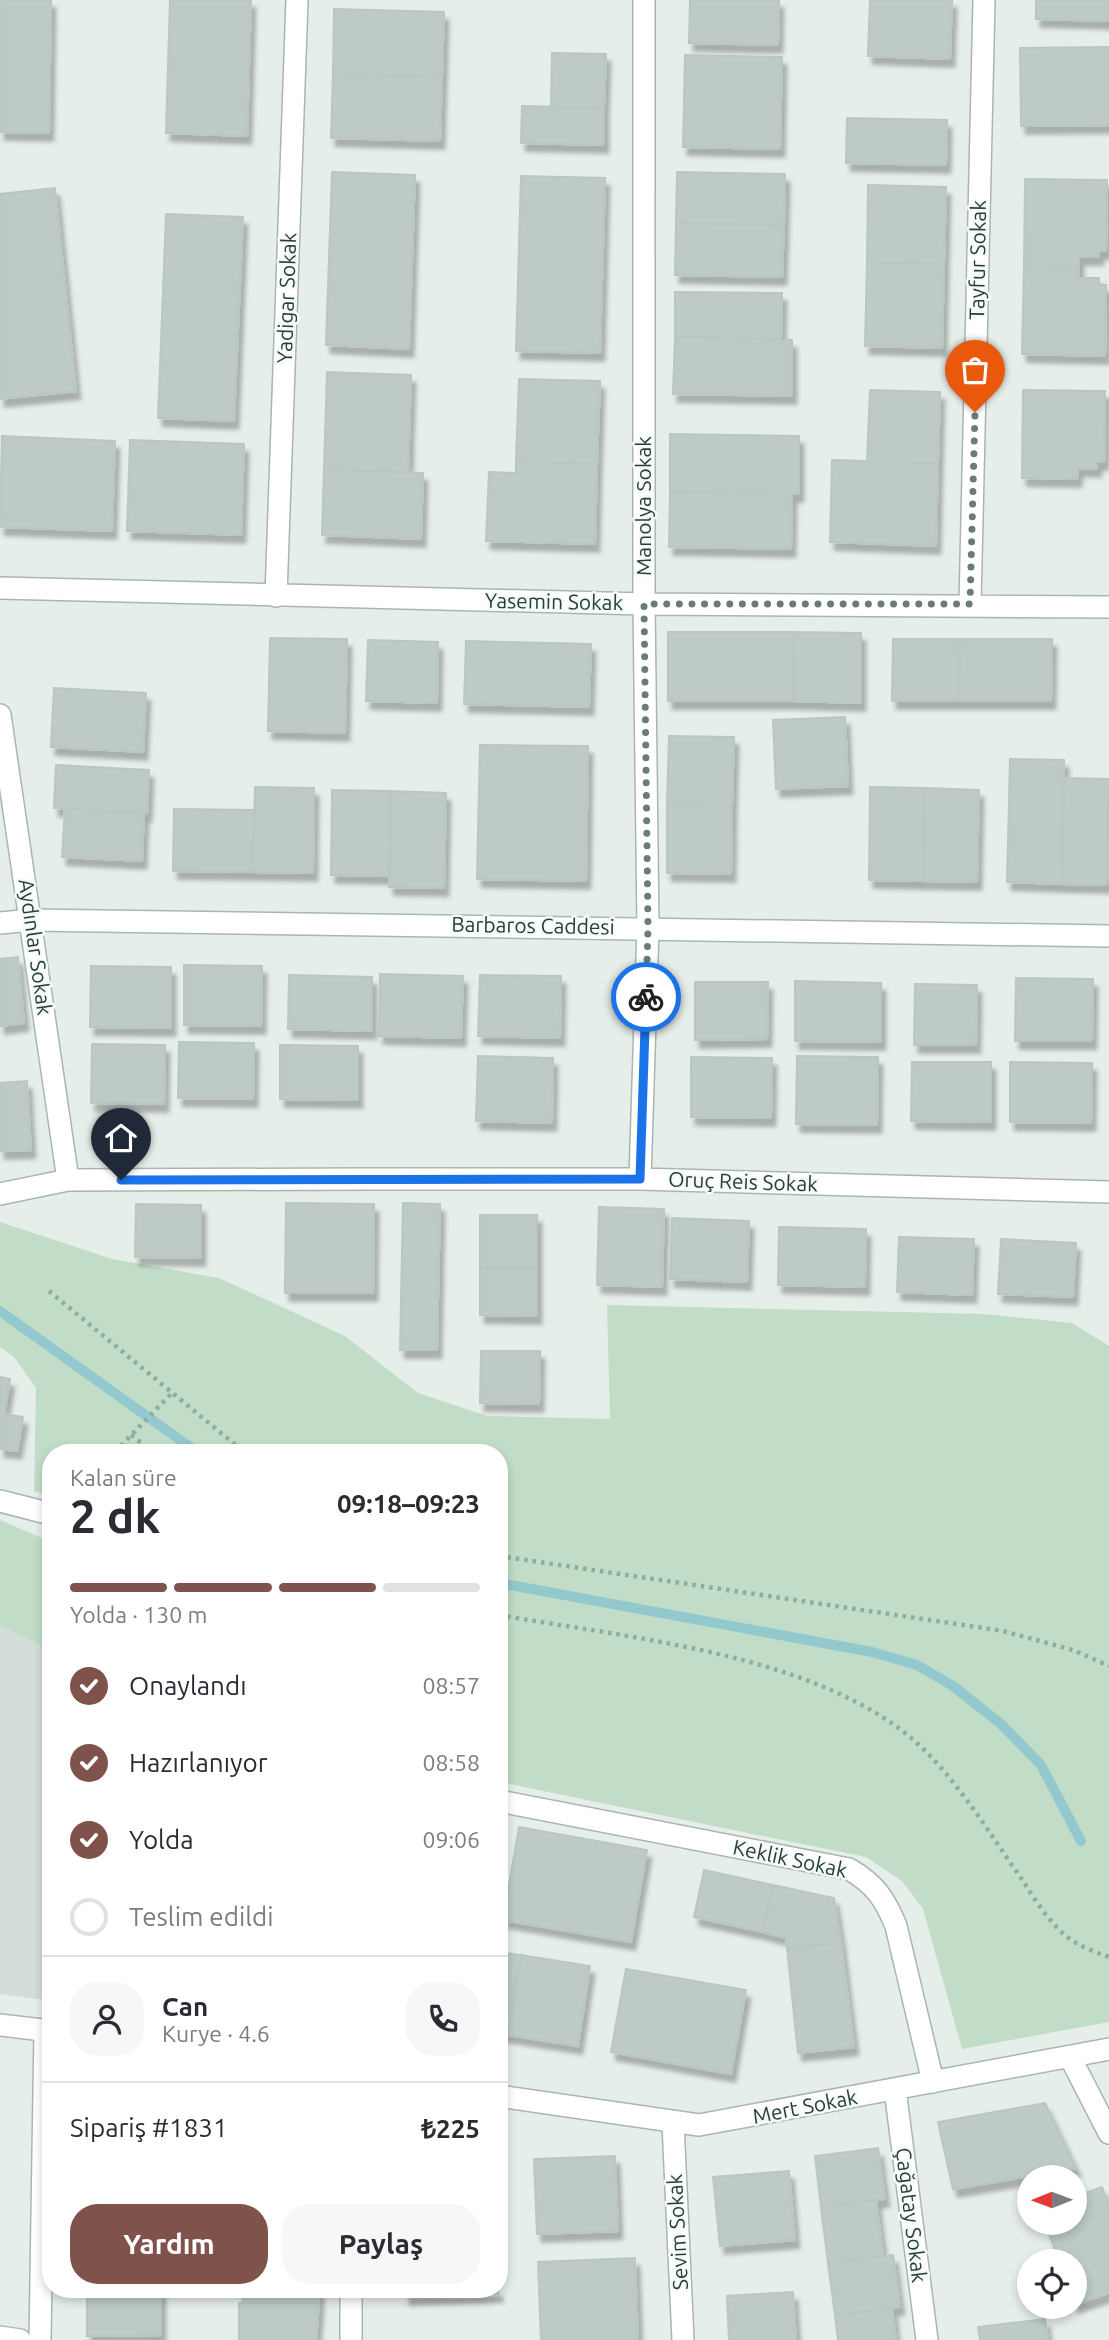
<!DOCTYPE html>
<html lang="tr">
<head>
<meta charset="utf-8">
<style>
	:root { --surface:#fff; --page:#f7f7f7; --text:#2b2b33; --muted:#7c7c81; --line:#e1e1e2; --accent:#80524c }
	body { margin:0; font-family:Ubuntu,sans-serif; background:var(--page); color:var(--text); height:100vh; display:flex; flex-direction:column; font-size:26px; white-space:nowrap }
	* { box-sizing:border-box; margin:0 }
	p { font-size:23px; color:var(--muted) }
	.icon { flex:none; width:38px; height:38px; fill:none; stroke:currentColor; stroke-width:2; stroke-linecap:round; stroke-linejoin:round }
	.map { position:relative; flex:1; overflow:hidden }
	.details { position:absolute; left:42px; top:1444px; width:466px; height:854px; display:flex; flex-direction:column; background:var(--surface); border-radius:28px; box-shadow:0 4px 10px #0003 }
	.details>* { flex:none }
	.needle { width:46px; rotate:269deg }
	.tools { position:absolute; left:1017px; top:2165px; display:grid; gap:14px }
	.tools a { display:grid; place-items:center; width:70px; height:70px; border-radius:50%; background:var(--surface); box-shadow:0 4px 10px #0003; font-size:35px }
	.pin { position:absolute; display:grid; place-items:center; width:60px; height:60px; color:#fff; margin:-72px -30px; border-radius:50% 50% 50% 0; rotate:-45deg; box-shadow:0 0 7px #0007 }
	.pin .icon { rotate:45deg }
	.courier { position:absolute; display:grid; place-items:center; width:70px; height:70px; margin:-35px; border:5px solid #1a73e8; border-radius:50%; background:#fff; color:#222; box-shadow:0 2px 9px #0007 }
	.headline em { font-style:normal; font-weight:700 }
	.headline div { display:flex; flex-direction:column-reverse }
	.headline { display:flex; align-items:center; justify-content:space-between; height:119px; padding:0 28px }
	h1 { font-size:46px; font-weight:700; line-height:52px }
	.bar { display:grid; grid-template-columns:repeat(4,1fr); gap:10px 7px; align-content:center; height:84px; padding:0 28px }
	.bar i { height:9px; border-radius:5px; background:var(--line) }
	.bar .on { background:var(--accent) }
	.bar p { grid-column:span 4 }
	.line { display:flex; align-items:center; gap:18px; padding:0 28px; border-top:2px solid var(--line) }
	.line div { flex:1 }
	.round { display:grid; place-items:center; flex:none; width:74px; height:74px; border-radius:28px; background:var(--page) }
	ol { padding:0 28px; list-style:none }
	li { display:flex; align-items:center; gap:21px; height:77px }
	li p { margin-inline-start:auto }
	li .icon { padding:7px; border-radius:50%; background:var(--accent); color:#fff; stroke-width:4 }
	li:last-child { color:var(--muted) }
	li i { width:38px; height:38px; border:4px solid var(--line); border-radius:50% }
	.button { display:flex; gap:14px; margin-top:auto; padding:14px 28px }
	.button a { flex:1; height:80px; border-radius:28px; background:var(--accent); color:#fff; font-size:28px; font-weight:700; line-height:80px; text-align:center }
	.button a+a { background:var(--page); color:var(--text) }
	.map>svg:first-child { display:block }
</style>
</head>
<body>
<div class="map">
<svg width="1109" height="2340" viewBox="0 0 1109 2340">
	<defs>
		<filter id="shadow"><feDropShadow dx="4.5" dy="8" stdDeviation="2" flood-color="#0004"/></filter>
	</defs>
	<rect width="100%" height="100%" fill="#e6eeea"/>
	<path fill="#d4ddd9" d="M0 1625 51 1651V2001L0 1994Z"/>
	<path fill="#c1ddc7" d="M0 1222 112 1259 219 1278 345 1336 418 1393 487 1416 610 1419 607 1305 983 1314 1072 1323 1109 1346V2022L962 2049 923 1909 902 1881 866 1857 499 1782V1452H51V1496L34 1491 36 1388 14 1357 0 1347Z
		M0 1520 51 1542V1651L0 1625Z"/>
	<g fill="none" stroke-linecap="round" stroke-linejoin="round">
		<path stroke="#93c8ce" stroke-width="10" d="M0 1311 197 1452
			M499 1583 872 1652 917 1665 953 1686 1001 1724 1041 1765 1081 1841"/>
	</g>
	<path fill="#becbc5" stroke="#b9c7c0" stroke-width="2" filter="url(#shadow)" d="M0 0H51L49 133 0 132Z
		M170 0H251L247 136 166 133Z
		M690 0H779L778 45 689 43Z
		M870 0H952L950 59 868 56Z
		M1036 0H1109V21L1036 19Z
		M334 9 444 12 442 77 333 74Z
		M1109 47V125L1021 126 1020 48Z
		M552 53 606 54 604 108 551 107Z
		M685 55 782 57 780 149 683 147Z
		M333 74 442 77 440 141 331 138Z
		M522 106 604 108V145L521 143Z
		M847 118 947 120 946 165 846 163Z
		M332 172 415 175 409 349 326 345Z
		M677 172 785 174 784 225 676 223Z
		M521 176 605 178 600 353 516 351Z
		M1025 179 1107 180 1106 251H1099V257H1079V267L1024 266Z
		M868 185 946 187 944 264 867 262Z
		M55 188 76 391 0 399V194Z
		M166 214 243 217 234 421 158 418Z
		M676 223 784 225 782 277 675 275Z
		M867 262 944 264 942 348 865 346Z
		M1024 266 1079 267V278H1099V284L1106 285 1105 356 1022 354Z
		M675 292 782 293 781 339 675 337Z
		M675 337 792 340V396L673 394Z
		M327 372 411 375 408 472 324 469Z
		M519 379 600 381 597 464 516 461Z
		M870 390 940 392 938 463 867 461Z
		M1023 390 1105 391 1104 462H1097V469L1078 468 1077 479 1022 478Z
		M670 434 799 436V494L670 492Z
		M2 436 115 441 112 531 0 527Z
		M130 440 244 444 241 535 127 531Z
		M832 460 938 463 936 546 830 542Z
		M516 461 597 464 595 544 486 541 489 472 516 473Z
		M324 469 423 473 421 539 322 535Z
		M670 492 792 494 791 549 669 547Z
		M668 632H794L793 701H668Z
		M794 632 861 633V703L793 701Z
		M270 638 347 639 345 733 268 731Z
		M893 639H960L959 701H892Z
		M960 639H1052L1051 701H959Z
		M368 640 438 642 437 703 366 701Z
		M466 641 591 644 589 707 464 704Z
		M54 688 146 693 143 752 51 747Z
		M845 717 848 786 776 789 773 720Z
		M669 736 734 737 732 806 667 805Z
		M480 745 588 746 586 881 477 879Z
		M1010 759 1064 760 1062 884 1007 882Z
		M56 765 149 770 147 814 54 808Z
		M1064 778 1109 779 1107 885 1062 884Z
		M255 787 314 788 313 873 253 872Z
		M870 787 925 788 923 881 869 880Z
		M925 788 979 790 977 882 923 881Z
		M332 790 391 791 390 876 331 875Z
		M391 791 446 793 444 888 389 887Z
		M667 805 732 806 731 874 667 873Z
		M65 809 144 813 142 861 62 857Z
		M174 809 254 810 253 872 173 871Z
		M18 957 24 1023 0 1026V959Z
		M184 965 262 966 261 1026 184 1025Z
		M91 966 171 967V1028L90 1027Z
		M380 974 463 976 461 1038 379 1036Z
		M289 975 372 977V1031L288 1029Z
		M480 975 561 976 560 1038 478 1036Z
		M1016 978 1093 979 1092 1041H1015Z
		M795 981 881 983V1042L795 1041Z
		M695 982H768L767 1039 695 1040Z
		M915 984 977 985 976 1045H914Z
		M179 1042 254 1043 253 1099 178 1098Z
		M92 1044 165 1045 164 1104 91 1103Z
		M280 1045 358 1046V1100L280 1099Z
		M478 1056 553 1058 552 1123 476 1121Z
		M797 1056 878 1057 877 1125 796 1124Z
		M691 1057 772 1058 771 1118 691 1117Z
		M912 1062H991V1122L911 1121Z
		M1010 1062 1092 1063 1091 1123 1010 1122Z
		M27 1081 31 1150 0 1151V1083Z
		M286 1203 374 1204 373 1293H285Z
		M403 1203 440 1204 437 1350H400Z
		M136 1204 201 1205V1258L135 1257Z
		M599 1207 664 1209 662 1287 597 1285Z
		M480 1215H537V1268H480Z
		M672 1218 749 1221 747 1282 670 1279Z
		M779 1227 866 1229 865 1287 778 1285Z
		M899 1237 974 1239 972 1295 897 1292Z
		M1001 1239 1076 1243 1073 1297 998 1294Z
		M480 1268H537V1316L480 1315Z
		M481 1351H540L539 1404 480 1403Z
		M0 1377 10 1379 4 1414 23 1417 17 1451 0 1449Z
		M519 1827 647 1850 631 1942 503 1920Z
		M704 1870 773 1885 763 1932 694 1917Z
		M773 1885 834 1898 841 1943 787 1948 786 1938 763 1932Z
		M841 1943 854 2047 798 2053 787 1948Z
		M499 1952 521 1955 508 2035 499 2034Z
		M521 1955 590 1966 578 2046 508 2035Z
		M626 1969 746 1990 731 2074 611 2052Z
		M1045 2103 1076 2168 953 2189 938 2122Z
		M878 2148 885 2199 821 2207 815 2156Z
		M615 2156 618 2231 537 2234 534 2159Z
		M789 2171 795 2240 720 2246 713 2177Z
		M1102 2187 1109 2206V2293L1074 2305V2261H1059L1045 2222H1074V2197Z
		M876 2200 883 2256 828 2263 821 2207Z
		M893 2255 900 2307 835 2315 828 2263Z
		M635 2258 638 2340H541L538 2262Z
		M87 2289H161V2335L87 2336Z
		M319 2289V2303H243L242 2290H237Z
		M405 2289H498V2294L405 2297Z
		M793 2292 796 2340H729L727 2296Z
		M239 2303H319L316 2340H239Z
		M892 2308 896 2340H838L835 2315Z
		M1045 2319 1048 2340H980L978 2327Z"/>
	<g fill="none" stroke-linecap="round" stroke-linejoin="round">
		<g stroke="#a9b6b0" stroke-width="24">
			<path id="street" d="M0 588 644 604 1109 607
				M276 596 297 0
				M970 604 984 0
				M0 715 68 1180
				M640 1179 648 927 644 604V0
				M0 1194 68 1180 366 1179H640L1109 1192
				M0 1501 51 1514
				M499 1801 849 1869C875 1884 885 1899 896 1926L933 2082
				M0 2025 51 2031
				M1070 2057 1109 2133
				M895 2089 927 2340
				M499 2096 699 2125 1109 2049
				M673 2123 683 2340
				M351 2289V2340
				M0 2337 20 2340
				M40 2340 45 2030"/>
		</g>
		<g stroke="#a5b9b1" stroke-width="24">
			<path id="secondary" d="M0 923 31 920 1109 936"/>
		</g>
		<path stroke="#89afa0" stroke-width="4.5" stroke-dasharray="3.5 5" stroke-linecap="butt" d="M49 1291 244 1452
			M131 1435 153 1452
			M115 1452 171 1394
			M499 1556 1003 1631 1073 1650 1109 1666
			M499 1615C628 1638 819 1654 918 1744 959 1782 989 1833 1021 1878 1034 1898 1048 1921 1066 1936 1078 1946 1095 1952 1109 1957"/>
		<use href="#street" stroke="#fff" stroke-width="21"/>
		<use href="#secondary" stroke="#fff" stroke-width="21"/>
	</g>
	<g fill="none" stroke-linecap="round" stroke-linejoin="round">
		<path stroke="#697c75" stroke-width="7" stroke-dasharray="0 12.6" d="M646 997 648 927 644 604H970L975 412"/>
		<path stroke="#1a73e8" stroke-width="9" d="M121 1180 640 1179 646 997"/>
	</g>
	<g text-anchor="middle" stroke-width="5" stroke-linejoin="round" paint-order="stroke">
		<g font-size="21" fill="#263f36" stroke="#f6faf8">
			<text transform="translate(978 260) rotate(-89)" y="7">Tayfur Sokak</text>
			<text transform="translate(287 298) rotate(-88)" y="7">Yadigar Sokak</text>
			<text transform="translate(644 506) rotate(-90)" y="7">Manolya Sokak</text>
			<text transform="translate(554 602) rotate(1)" y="7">Yasemin Sokak</text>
			<text transform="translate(533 926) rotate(1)" y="7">Barbaros Caddesi</text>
			<text transform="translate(35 947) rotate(82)" y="7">Aydınlar Sokak</text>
			<text transform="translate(743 1182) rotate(2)" y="7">Oruç Reis Sokak</text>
			<text transform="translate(790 1859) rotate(12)" y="7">Keklik Sokak</text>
			<text transform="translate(805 2107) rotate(-11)" y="7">Mert Sokak</text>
			<text transform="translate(911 2215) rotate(83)" y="7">Çağatay Sokak</text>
			<text transform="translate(678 2232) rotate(-93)" y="7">Sevim Sokak</text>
		</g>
	</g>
</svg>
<div class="tools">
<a><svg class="needle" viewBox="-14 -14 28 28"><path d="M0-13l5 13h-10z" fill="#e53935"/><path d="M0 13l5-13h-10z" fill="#7c7c81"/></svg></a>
<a><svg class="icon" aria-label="locate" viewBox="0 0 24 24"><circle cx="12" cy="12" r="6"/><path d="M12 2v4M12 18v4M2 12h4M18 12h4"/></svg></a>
</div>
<div class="pin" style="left:975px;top:412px;background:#ea580c"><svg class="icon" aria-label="bag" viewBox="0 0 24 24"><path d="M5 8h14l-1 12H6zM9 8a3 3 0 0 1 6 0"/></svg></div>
<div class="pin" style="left:121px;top:1180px;background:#1f2937"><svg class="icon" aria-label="home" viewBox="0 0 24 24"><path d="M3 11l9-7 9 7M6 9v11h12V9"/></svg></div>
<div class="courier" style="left:646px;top:997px"><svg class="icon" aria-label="bike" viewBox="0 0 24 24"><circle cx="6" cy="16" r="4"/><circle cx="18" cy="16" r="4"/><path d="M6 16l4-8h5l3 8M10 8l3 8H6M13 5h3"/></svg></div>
<section class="details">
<div class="headline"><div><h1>2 dk</h1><p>Kalan süre</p></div><em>09:18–09:23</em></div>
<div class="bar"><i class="on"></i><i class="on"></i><i class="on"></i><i></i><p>Yolda · 130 m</p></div>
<ol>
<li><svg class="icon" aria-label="check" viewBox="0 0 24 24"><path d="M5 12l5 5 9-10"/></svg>Onaylandı<p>08:57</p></li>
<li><svg class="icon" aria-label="check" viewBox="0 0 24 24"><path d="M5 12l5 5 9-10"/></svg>Hazırlanıyor<p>08:58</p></li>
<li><svg class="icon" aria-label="check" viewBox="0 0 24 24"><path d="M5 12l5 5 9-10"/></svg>Yolda<p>09:06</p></li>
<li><i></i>Teslim edildi</li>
</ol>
<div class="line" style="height:126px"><a class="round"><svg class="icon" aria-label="person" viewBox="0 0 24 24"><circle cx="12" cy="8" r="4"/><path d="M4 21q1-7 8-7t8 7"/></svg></a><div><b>Can</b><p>Kurye · 4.6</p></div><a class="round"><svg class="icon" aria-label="phone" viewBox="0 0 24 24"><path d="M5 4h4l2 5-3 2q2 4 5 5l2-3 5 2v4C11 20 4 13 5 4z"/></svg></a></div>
<div class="line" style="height:91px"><div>Sipariş #1831</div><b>₺225</b></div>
<div class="button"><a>Yardım</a><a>Paylaş</a></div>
</section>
</div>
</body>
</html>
